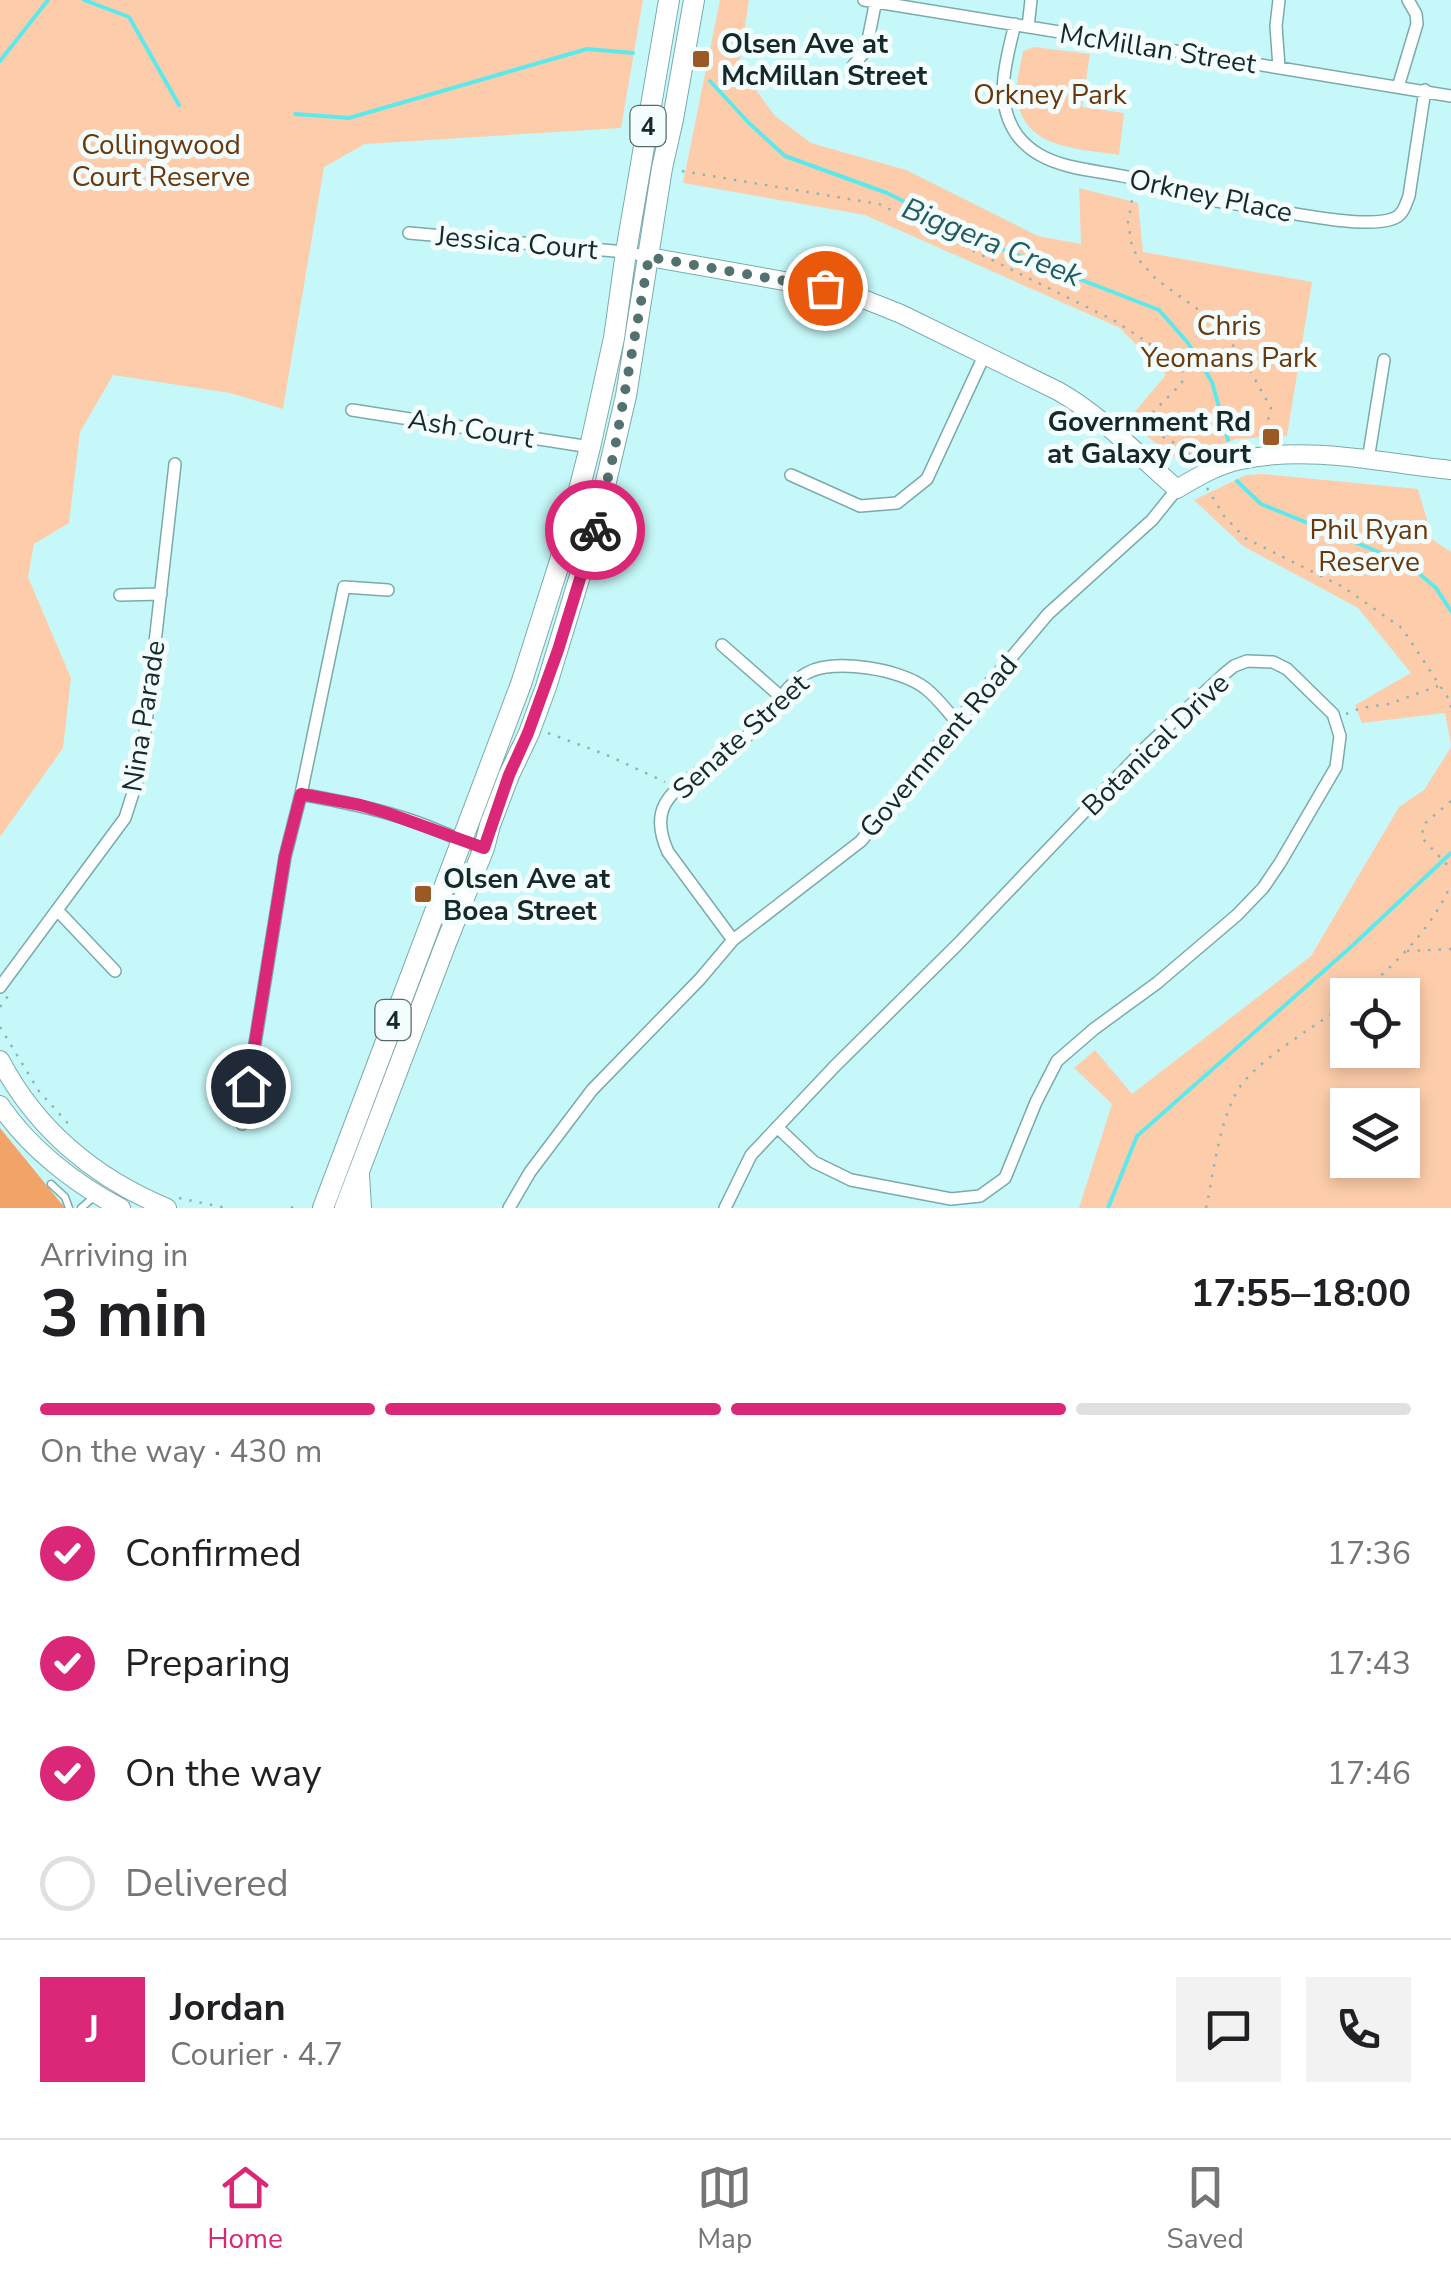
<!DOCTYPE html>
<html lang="en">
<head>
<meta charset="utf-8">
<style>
	:root { --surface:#fff; --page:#f2f2f2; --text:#202124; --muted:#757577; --line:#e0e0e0; --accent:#db2777 }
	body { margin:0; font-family:"Nunito Sans",sans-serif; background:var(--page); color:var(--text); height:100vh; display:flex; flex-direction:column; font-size:38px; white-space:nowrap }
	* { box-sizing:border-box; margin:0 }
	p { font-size:32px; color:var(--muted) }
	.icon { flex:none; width:55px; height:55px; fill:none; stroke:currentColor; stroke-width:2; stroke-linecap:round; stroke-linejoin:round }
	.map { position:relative; height:1208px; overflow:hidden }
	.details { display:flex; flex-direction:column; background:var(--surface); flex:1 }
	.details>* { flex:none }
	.tools { position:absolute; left:1330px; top:978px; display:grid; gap:20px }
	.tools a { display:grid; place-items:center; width:90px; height:90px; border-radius:0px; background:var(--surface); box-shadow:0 5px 15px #0003; font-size:50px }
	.pin { position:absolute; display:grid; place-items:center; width:85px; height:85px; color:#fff; margin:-42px; border:5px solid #fff; border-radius:50%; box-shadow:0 2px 10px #0007 }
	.courier { position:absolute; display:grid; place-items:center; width:100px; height:100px; margin:-50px; border:8px solid #db2777; border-radius:50%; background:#fff; color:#222; box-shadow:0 2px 12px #0007 }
	.overview em { font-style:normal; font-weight:700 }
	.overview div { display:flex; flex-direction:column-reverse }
	.overview { display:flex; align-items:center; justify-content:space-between; height:170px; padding:0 40px }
	h1 { font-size:65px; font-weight:700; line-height:75px }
	.bar { display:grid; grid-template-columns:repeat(4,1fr); gap:15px 10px; align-content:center; height:120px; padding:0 40px }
	.bar i { height:12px; border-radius:8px; background:var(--line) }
	.bar .active { background:var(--accent) }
	.bar p { grid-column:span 4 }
	.line { display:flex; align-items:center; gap:25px; padding:0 40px; border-top:2px solid var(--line) }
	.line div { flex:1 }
	.round { display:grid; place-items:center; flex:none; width:105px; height:105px; border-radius:0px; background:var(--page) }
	ol { padding:0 40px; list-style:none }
	li { display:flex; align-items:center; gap:30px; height:110px }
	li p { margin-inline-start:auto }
	li .icon { padding:10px; border-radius:50%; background:var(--accent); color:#fff; stroke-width:4 }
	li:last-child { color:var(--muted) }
	li i { width:55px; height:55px; border:5px solid var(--line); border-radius:50% }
	.tab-bar { display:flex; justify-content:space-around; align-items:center; height:140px; border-top:2px solid var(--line); background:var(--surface); font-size:28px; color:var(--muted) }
	.tab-bar a { display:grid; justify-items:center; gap:5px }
	.tab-bar .active { color:var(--accent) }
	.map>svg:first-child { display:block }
</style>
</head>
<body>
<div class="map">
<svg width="1451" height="1208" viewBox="0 0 1451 1208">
	<rect width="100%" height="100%" fill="#c7f8f9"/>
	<path fill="#fdcdab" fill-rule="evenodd" d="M0 0H643L621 128 365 144 324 167 283 409 230 393 113 375 80 432 69 523 34 544 28 577 71 678 63 748 0 837Z
		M720 0H749L739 66 774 115 811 143 906 170 1038 236 1081 244 1079 188 1138 203 1143 252 1312 282 1287 436 1236 439 1185 459H1177L1127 421 1166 375 1120 328 865 215 683 183Z
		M1034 47 1090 54 1082 107 1124 113 1119 155C1076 148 1017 149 1017 90 1017 78 1021 64 1023 51Z
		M1263 474 1418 489 1433 540 1451 552V744L1445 713 1362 723 1355 705 1411 673 1358 608 1243 546 1194 500 1246 475Z
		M1451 747V1208H1079L1112 1104 1074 1068 1095 1050 1132 1094 1311 956 1399 807 1424 790ZM1402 995V1050H1348V995ZM1348 1105H1402V1160H1348Z"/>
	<path fill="#f2a368" d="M0 1128 65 1208H0Z"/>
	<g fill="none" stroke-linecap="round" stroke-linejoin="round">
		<path stroke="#5de9ec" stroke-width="4" d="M84 0 129 17 179 105
			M0 61 48 0
			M710 81 749 123 785 156 887 193 992 245 1159 310 1188 343 1212 382 1228 440
			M295 114 349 118 587 49 633 53
			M1237 481 1261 504 1408 564 1436 588 1451 611
			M1108 1208 1137 1136 1352 946 1451 853"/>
		<g stroke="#7baaab" stroke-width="9">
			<path id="lane" d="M51 1184 65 1197 69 1208
				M81 1208 95 1196"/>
		</g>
		<g stroke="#7baaab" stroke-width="14">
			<path id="street" d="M864 0 1451 96
				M1015 24C1006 61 993 101 1017 135 1023 143 1031 150 1040 155 1068 171 1106 171 1136 179 1154 184 1170 192 1187 196 1210 201 1233 203 1255 207 1286 212 1365 229 1392 219 1403 216 1405 206 1409 196L1425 90
				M1028 27 1031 0
				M853 66 866 50 876 0
				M1279 67 1276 26 1279 0
				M1398 87 1417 24 1416 14 1408 0
				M409 233 626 252 649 257
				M352 410 590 447
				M1368 460 1384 360
				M791 475 860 506 897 503 927 479 984 356
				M120 595 161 594
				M722 645 780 696
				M301 794C338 801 374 808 410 820 435 828 459 841 484 848
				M58 911 115 971
				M733 940 668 852C649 810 668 794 700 771 719 757 739 744 755 729 774 711 784 686 807 673 834 658 901 669 925 688 937 697 947 711 957 722
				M0 987 125 818 141 768 175 464
				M242 1124 285 857 301 794 344 587 388 590
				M509 1208 530 1172 592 1090 700 979 733 940 861 841 957 722 1048 614 1152 520 1177 489
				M725 1208 751 1155 834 1067 958 944 1147 746 1223 675 1234 666 1247 661 1273 662 1287 669 1333 714 1340 736 1336 767 1280 863 1263 888 1237 915 1157 983 1094 1029 1057 1061 1036 1102 1005 1178 980 1196 951 1199 851 1180 814 1162 777 1127"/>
		</g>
		<g stroke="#7baaab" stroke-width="20">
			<path id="secondary" d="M649 257 846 292 901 314 1058 391C1104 417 1137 455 1177 489 1197 477 1217 465 1241 460 1310 445 1382 463 1451 470
				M0 1060C36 1129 95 1178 167 1208
				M0 1105C29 1148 75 1184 121 1208
				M360 1174 362 1208"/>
		</g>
		<g stroke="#7baaab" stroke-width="22">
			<path id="primary" d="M323 1208 521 684 565 545 590 447 614 338 626 252 669 0
				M345 1208 446 943 484 848 490 825 509 775 529 733 546 687 597 520 626 396 662 168 673 119 694 0"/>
		</g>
		<path stroke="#8eb5b6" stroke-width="2.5" stroke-dasharray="2.5 8" stroke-linecap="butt" d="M682 171 879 204 1115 321 1159 350 1182 371V383L1154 411 1150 421 1159 435 1186 449 1194 463
			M1134 190 1128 222 1132 246 1139 260 1156 279 1214 321 1243 358 1271 408 1263 439 1268 440
			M1207 488 1224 516 1245 538 1343 587 1402 628 1450 701 1451 709
			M1346 714 1361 708 1389 704 1438 686
			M548 733 607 755 665 782
			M1451 801 1423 825 1422 838 1451 869
			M1407 951 1451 949
			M1357 995C1394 967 1433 927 1451 884
			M0 1007 8 996
			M0 1027 34 1083
			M38 1090 73 1129
			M179 1198 226 1208
			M291 1208 296 1206
			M1206 1208C1214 1171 1218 1129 1235 1095 1251 1062 1317 1026 1348 1002"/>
		<use href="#lane" stroke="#fff" stroke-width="6"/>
		<use href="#street" stroke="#fff" stroke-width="11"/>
		<use href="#secondary" stroke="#fff" stroke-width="18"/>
		<use href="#primary" stroke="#fff" stroke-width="20"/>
	</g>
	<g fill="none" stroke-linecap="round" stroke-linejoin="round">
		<path stroke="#547172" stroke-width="10" stroke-dasharray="0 18" d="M595 530 614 453 649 257 825 288"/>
		<path stroke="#db2777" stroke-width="12" d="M248 1086 285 856 301 794 360 805 387 813 484 848 509 775 528 733 558 650 595 530"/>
	</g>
	<g fill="#9b5a25" stroke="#f3fdfd" stroke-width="4">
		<rect x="691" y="49" width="20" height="20" rx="5"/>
		<rect x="1261" y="427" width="20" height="20" rx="5"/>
		<rect x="413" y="884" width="20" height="20" rx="5"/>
	</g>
	<g text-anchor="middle" stroke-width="10" stroke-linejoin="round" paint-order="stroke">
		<g fill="#f3fdfd" stroke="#586969" stroke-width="2.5">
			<rect x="630.5" y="106" width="35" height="40" rx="8"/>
			<rect x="375.5" y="1000" width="35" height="40" rx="8"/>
		</g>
		<g font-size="25" font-weight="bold" fill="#162929">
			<text x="648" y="135">4</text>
			<text x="393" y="1029">4</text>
		</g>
		<g font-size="28" font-weight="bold" fill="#162929" stroke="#f3fdfd" text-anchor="start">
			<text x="721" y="53">Olsen Ave at<tspan x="721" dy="32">McMillan Street</tspan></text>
			<text x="1251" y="431" text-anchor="end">Government Rd<tspan x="1251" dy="32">at Galaxy Court</tspan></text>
			<text x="443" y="888">Olsen Ave at<tspan x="443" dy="32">Boea Street</tspan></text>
		</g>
		<g font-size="28" fill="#162929" stroke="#f3fdfd">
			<text transform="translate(1158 48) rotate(9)" y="10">McMillan Street</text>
			<text transform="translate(1211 195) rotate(12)" y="10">Orkney Place</text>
			<text transform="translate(517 242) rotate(5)" y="10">Jessica Court</text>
			<text transform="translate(471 428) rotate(9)" y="10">Ash Court</text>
			<text transform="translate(143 716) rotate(-81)" y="10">Nina Parade</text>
			<text transform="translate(740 736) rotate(-42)" y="10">Senate Street</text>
			<text transform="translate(1155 744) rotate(-44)" y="10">Botanical Drive</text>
			<text transform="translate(938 746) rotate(-50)" y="10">Government Road</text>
		</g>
		<g font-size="28" fill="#6a380a" stroke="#f3fdfd">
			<text x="1050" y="104">Orkney Park</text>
			<text x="161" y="154">Collingwood<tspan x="161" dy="32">Court Reserve</tspan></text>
			<text x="1229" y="335">Chris<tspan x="1229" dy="32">Yeomans Park</tspan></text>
			<text x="1369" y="539">Phil Ryan<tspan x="1369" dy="32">Reserve</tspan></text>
		</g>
		<g font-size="30" font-style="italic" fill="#225c5e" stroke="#f3fdfd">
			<text transform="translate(992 242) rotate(22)" y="10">Biggera Creek</text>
		</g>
	</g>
</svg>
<div class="tools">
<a><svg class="icon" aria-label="locate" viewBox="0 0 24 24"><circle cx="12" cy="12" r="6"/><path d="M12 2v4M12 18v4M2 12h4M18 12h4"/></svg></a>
<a><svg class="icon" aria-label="layers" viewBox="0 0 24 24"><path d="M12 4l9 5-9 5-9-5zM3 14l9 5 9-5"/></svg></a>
</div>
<div class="pin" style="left:825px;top:288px;background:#ea580c"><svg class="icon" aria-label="bag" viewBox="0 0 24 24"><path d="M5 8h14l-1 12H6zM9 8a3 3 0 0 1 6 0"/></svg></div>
<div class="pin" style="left:248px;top:1086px;background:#1f2937"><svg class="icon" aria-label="home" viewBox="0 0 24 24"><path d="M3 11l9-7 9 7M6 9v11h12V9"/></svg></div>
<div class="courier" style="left:595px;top:530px"><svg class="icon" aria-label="bike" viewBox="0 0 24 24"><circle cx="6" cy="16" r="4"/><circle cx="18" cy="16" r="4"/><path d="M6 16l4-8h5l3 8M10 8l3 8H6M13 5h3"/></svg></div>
</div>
<section class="details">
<div class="overview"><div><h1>3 min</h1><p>Arriving in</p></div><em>17:55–18:00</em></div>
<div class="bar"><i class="active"></i><i class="active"></i><i class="active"></i><i></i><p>On the way · 430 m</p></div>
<ol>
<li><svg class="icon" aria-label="check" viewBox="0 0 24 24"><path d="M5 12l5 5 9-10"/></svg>Confirmed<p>17:36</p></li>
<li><svg class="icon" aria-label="check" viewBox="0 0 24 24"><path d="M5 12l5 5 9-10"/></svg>Preparing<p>17:43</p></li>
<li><svg class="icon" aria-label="check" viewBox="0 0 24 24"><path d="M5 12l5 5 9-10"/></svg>On the way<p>17:46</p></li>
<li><i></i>Delivered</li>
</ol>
<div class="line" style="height:180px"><b class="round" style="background:var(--accent);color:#fff">J</b><div><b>Jordan</b><p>Courier · 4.7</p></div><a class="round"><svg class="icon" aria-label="chat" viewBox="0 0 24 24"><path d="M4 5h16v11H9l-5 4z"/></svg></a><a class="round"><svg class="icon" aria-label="phone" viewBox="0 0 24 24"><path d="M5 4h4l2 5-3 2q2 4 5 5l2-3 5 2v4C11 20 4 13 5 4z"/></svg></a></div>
</section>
<nav class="tab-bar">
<a class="active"><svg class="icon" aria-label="home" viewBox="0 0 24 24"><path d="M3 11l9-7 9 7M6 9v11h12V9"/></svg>Home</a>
<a><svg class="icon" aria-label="map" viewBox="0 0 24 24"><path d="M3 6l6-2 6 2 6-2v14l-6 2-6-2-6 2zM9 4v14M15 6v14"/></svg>Map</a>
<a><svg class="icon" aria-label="saved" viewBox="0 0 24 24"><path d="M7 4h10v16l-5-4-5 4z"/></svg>Saved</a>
</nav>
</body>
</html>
